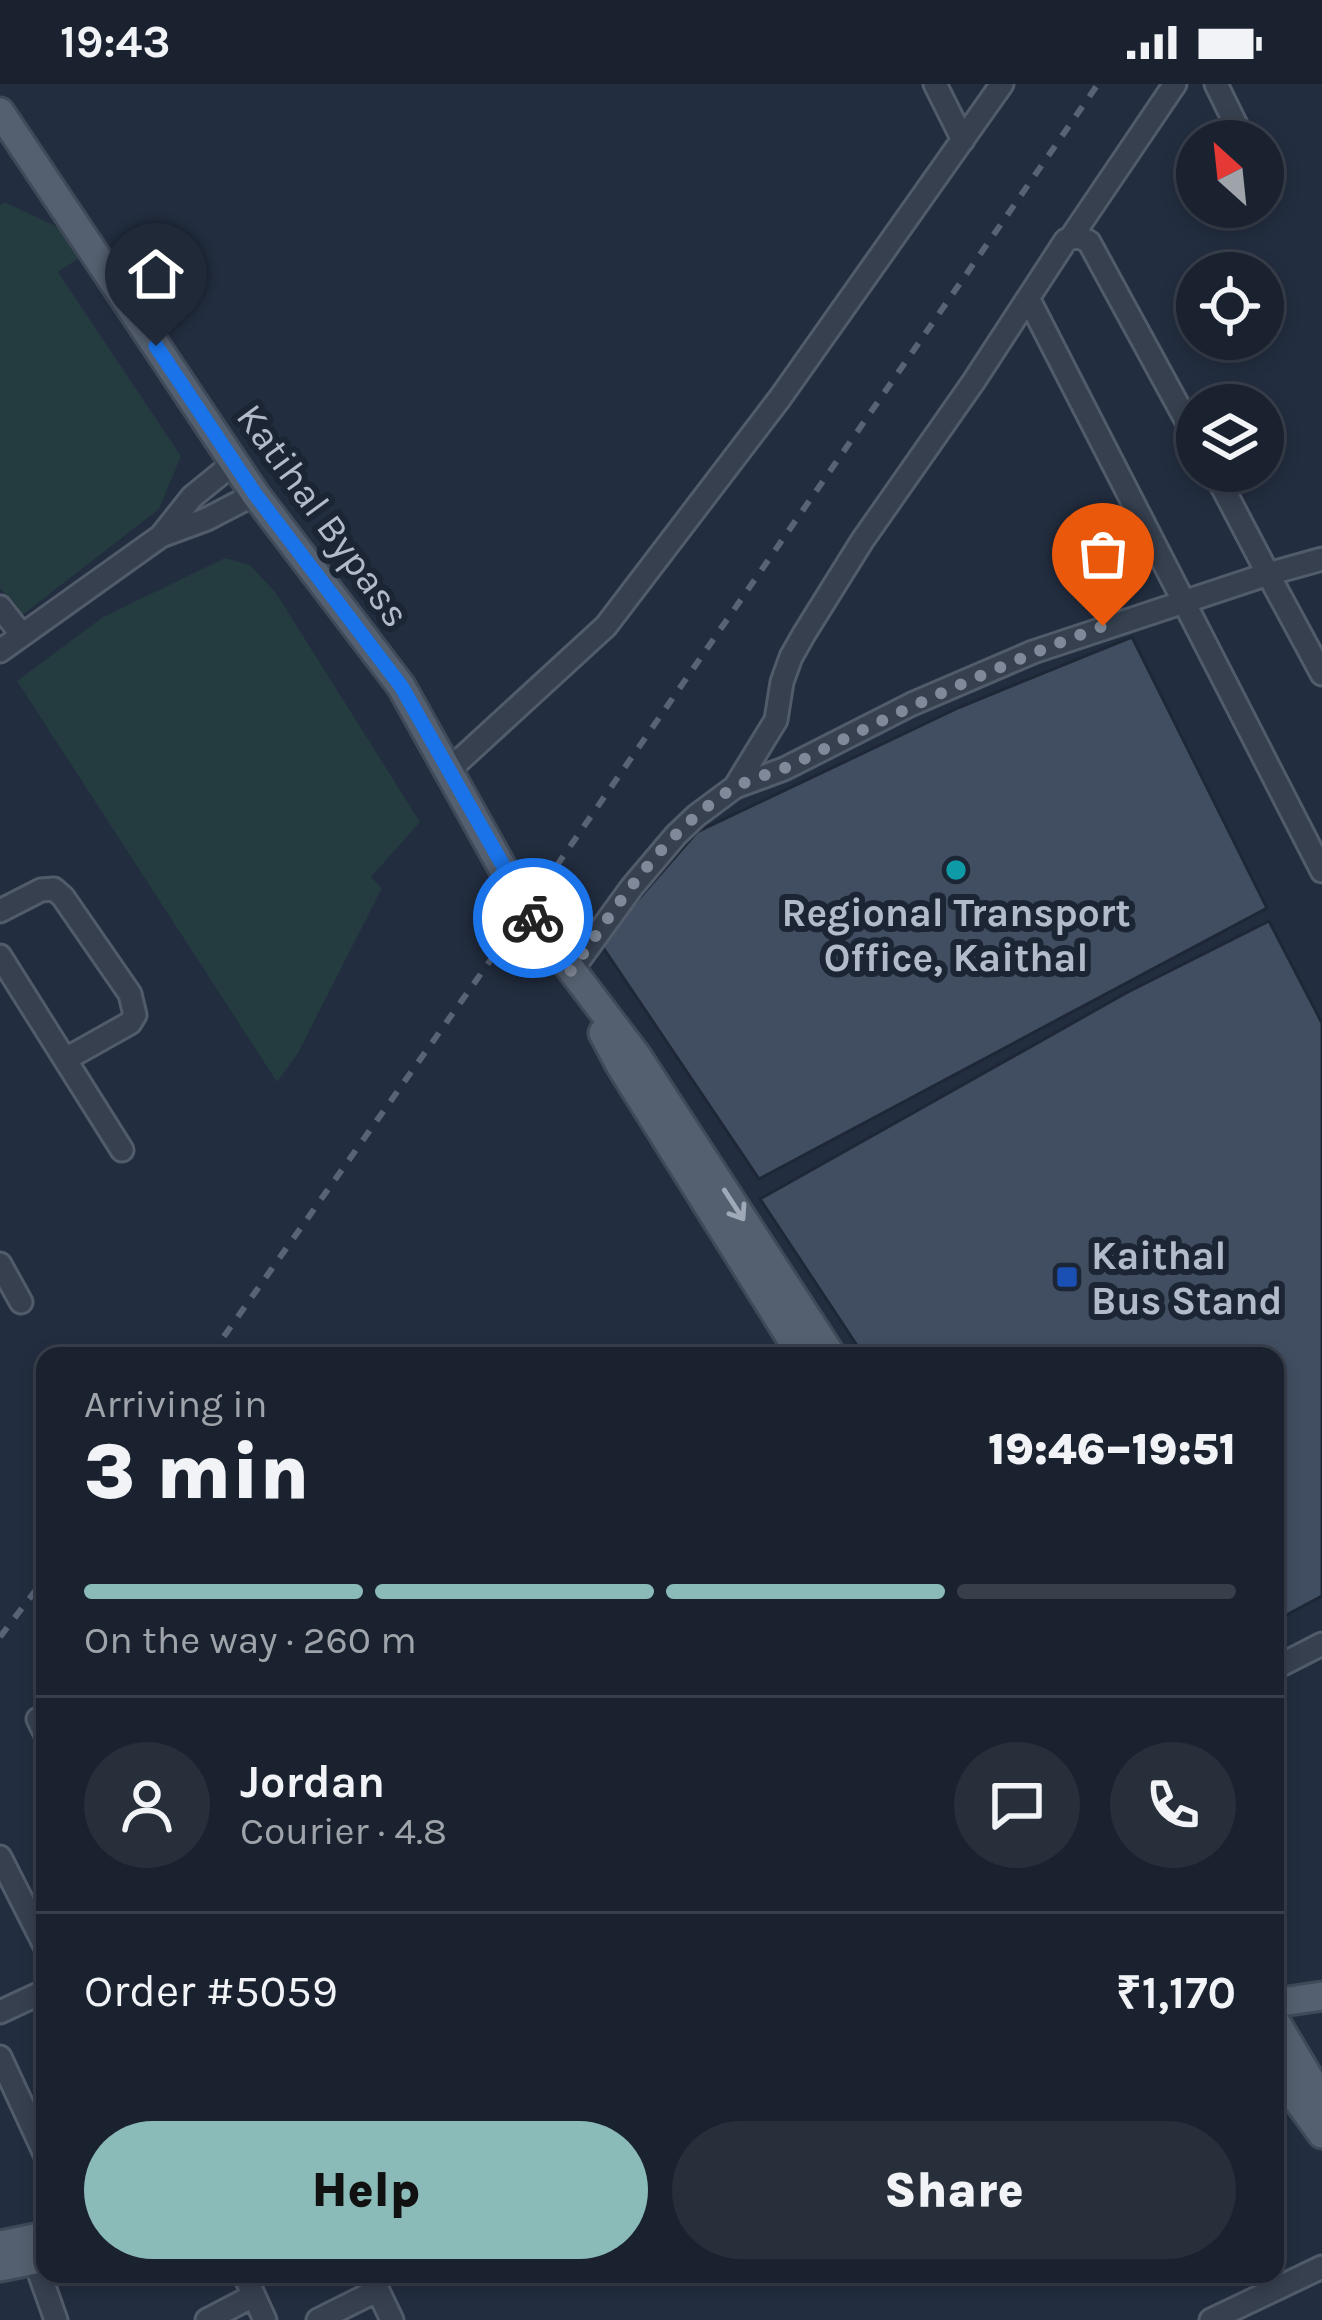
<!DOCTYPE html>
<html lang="en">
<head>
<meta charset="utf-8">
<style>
	:root { --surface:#1a222f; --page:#272f3b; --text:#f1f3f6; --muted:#9fa4aa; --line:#383f4b; --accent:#8bbbb9 }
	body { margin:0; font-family:Karla,sans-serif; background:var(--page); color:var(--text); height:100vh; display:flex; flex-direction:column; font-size:45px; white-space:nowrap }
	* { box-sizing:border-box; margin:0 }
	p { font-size:39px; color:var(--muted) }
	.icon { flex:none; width:66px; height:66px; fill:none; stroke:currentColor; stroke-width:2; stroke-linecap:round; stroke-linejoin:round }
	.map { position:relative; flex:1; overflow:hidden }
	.drawer { position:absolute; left:36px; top:1263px; width:1248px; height:936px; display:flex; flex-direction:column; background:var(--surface); border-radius:24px; box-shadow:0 6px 18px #0003,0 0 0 3px var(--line) }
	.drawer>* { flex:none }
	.needle { width:78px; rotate:333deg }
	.tools { position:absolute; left:1176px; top:36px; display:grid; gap:24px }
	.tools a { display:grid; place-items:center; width:108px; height:108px; border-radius:50%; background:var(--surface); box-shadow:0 6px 18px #0003,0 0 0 3px var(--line); font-size:60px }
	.pin { position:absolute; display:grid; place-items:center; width:102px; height:102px; color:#fff; margin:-123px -51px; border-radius:50% 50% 50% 0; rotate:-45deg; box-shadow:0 0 12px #0007 }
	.pin .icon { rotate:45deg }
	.courier { position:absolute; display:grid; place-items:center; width:120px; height:120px; margin:-60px; border:9px solid #1a73e8; border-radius:50%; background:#fff; color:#222; box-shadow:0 3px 15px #0007 }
	.headline em { font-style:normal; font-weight:800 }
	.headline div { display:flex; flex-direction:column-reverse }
	.headline { display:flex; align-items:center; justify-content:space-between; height:204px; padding:0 48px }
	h1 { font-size:78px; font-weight:800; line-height:90px }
	.bar { display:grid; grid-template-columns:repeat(4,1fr); gap:18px 12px; align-content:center; height:144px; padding:0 48px }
	.bar i { height:15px; border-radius:9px; background:var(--line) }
	.bar .on { background:var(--accent) }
	.bar p { grid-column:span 4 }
	.line { display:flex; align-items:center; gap:30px; padding:0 48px; border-top:3px solid var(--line) }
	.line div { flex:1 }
	.round { display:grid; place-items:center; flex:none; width:126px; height:126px; border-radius:63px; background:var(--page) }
	.primary-button { display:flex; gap:24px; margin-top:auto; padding:24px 48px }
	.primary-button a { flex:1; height:138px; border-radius:72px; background:var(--accent); color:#111; font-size:48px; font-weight:800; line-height:138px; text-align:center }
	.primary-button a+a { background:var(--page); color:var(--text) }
	.status { display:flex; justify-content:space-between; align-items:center; height:84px; padding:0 60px; background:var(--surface); direction:ltr }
	.status svg { height:33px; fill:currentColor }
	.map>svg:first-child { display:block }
</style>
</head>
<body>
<div class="status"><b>19:43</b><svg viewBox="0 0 49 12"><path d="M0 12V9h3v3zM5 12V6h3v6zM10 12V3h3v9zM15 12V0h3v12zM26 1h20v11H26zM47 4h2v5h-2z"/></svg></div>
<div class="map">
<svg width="1322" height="2236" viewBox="0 0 1322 2236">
	<rect width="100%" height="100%" fill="#222d3f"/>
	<path fill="#243c40" d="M4 118 64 146 82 172 58 188 181 372 159 425 21 532 0 504V121Z
		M225 474 250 481 276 509 420 738 371 793 382 804 298 969 277 998 17 597 103 533Z"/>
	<path fill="#414d61" stroke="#1d2736" stroke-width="3" d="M1132 553 1267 824 759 1095 600 859 697 748 960 623Z
		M1269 837 1322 939V1512L1275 1537V1272H864L760 1115 1126 909Z"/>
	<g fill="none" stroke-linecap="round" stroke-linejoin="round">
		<g stroke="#515b6a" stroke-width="27">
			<path id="minor" d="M935 0 963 56
				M1216 0 1244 57
				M1263 94 1270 108
				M1072 152 1175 0
				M1028 214 1322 787
				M1214 387 1268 490 1322 475
				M161 452 192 413 235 378
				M0 523 22 551
				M0 567 161 452 207 435 255 410
				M448 687 606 542 780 314 1002 0
				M735 703 776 636 782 598 791 573 804 550 862 457 974 297 1066 156 1078 152 1089 158 1197 356
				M0 827 41 806 54 805 63 813 130 910 135 931 130 939 66 975
				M0 872 122 1066
				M571 887 632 803 676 751 696 732 735 703 784 685 912 620 1033 568 1268 490 1322 590
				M0 1180 21 1218
				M1275 1584 1322 1560
				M38 1635 45 1649
				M0 1773 45 1862
				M0 1928 45 1907
				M0 1973 45 2070
				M30 2163 56 2236
				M244 2190 265 2236
				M370 2190 392 2236
				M207 2236 253 2212
				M318 2236 378 2206
				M1211 2236 1322 2183"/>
		</g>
		<g stroke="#3f4958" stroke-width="33">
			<path id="major" d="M0 28 255 410 401 602 526 826 637 972 832 1272
				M603 949 620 981 802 1272
				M1275 1919 1322 1912
				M1277 1940 1322 2016
				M1275 1985 1322 2050
				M0 2161 45 2152
				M0 2183 45 2174"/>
		</g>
		<use href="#minor" stroke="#36404f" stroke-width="21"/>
		<use href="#major" stroke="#545f6f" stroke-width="27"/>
		<path stroke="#586376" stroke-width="6" stroke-dasharray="12 12" stroke-linecap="butt" d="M210 1272 526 826 1098 0
			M0 1553 45 1494"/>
	</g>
	<defs><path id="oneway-shaft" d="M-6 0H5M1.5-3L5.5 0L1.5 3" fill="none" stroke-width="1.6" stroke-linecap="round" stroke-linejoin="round" transform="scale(3)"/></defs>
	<use stroke="#9fa9b8" href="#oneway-shaft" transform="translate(734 1121) rotate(57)"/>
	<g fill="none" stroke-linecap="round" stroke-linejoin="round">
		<path stroke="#808999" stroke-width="12" stroke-dasharray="0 21.6" d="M533 834 571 887C609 833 647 774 697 731 709 721 721 711 734 704 755 692 780 688 802 676 901 626 999 581 1103 542"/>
		<path stroke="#1a73e8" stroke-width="15" d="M156 262 255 410 401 602 533 834"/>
	</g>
	<circle fill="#0f9aa8" stroke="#1b2534" stroke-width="4.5" cx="956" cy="786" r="12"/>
	<rect fill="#1a4fb4" stroke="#1b2534" stroke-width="4.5" x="1055" y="1181" width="24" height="24" rx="6"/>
	<g text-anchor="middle" stroke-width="12" stroke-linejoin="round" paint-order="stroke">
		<g font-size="39" fill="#b2bbca" stroke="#1b2534">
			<text transform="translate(324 431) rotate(54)" y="14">Katihal Bypass</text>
		</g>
		<g font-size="39" font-weight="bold" fill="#b2bbca" stroke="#1b2534">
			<text x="956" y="842">Regional Transport<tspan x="956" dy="45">Office, Kaithal</tspan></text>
			<text x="1091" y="1185" text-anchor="start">Kaithal<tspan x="1091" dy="45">Bus Stand</tspan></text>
		</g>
	</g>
</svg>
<div class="tools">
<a><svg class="needle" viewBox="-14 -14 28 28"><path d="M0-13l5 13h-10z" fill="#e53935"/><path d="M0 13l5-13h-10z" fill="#9fa4aa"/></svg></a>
<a><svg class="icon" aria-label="locate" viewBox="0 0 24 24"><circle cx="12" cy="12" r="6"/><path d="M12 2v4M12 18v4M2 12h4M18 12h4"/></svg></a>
<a><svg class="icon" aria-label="layers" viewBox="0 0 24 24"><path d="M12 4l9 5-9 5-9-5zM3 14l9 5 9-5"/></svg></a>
</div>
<div class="pin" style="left:1103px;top:542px;background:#ea580c"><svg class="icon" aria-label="bag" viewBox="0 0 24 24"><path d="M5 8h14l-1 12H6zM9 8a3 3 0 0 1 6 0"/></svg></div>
<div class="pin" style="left:156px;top:262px;background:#1f2937"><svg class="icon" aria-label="home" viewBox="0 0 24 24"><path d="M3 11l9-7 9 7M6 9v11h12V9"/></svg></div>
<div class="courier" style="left:533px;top:834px"><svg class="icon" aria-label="bike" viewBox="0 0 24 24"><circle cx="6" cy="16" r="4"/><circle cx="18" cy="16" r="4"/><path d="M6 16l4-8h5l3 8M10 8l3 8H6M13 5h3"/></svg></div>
<section class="drawer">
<div class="headline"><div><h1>3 min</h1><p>Arriving in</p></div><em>19:46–19:51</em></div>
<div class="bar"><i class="on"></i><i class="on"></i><i class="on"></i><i></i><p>On the way · 260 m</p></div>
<div class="line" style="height:216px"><a class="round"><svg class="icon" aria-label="person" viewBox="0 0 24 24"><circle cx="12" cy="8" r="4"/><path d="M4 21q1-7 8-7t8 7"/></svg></a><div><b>Jordan</b><p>Courier · 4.8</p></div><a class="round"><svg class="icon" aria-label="chat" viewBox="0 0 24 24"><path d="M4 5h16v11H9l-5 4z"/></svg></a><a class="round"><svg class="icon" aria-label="phone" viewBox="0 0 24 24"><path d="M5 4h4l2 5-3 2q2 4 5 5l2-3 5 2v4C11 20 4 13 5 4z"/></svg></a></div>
<div class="line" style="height:156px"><div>Order #5059</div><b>₹1,170</b></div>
<div class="primary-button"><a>Help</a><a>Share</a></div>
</section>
</div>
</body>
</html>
